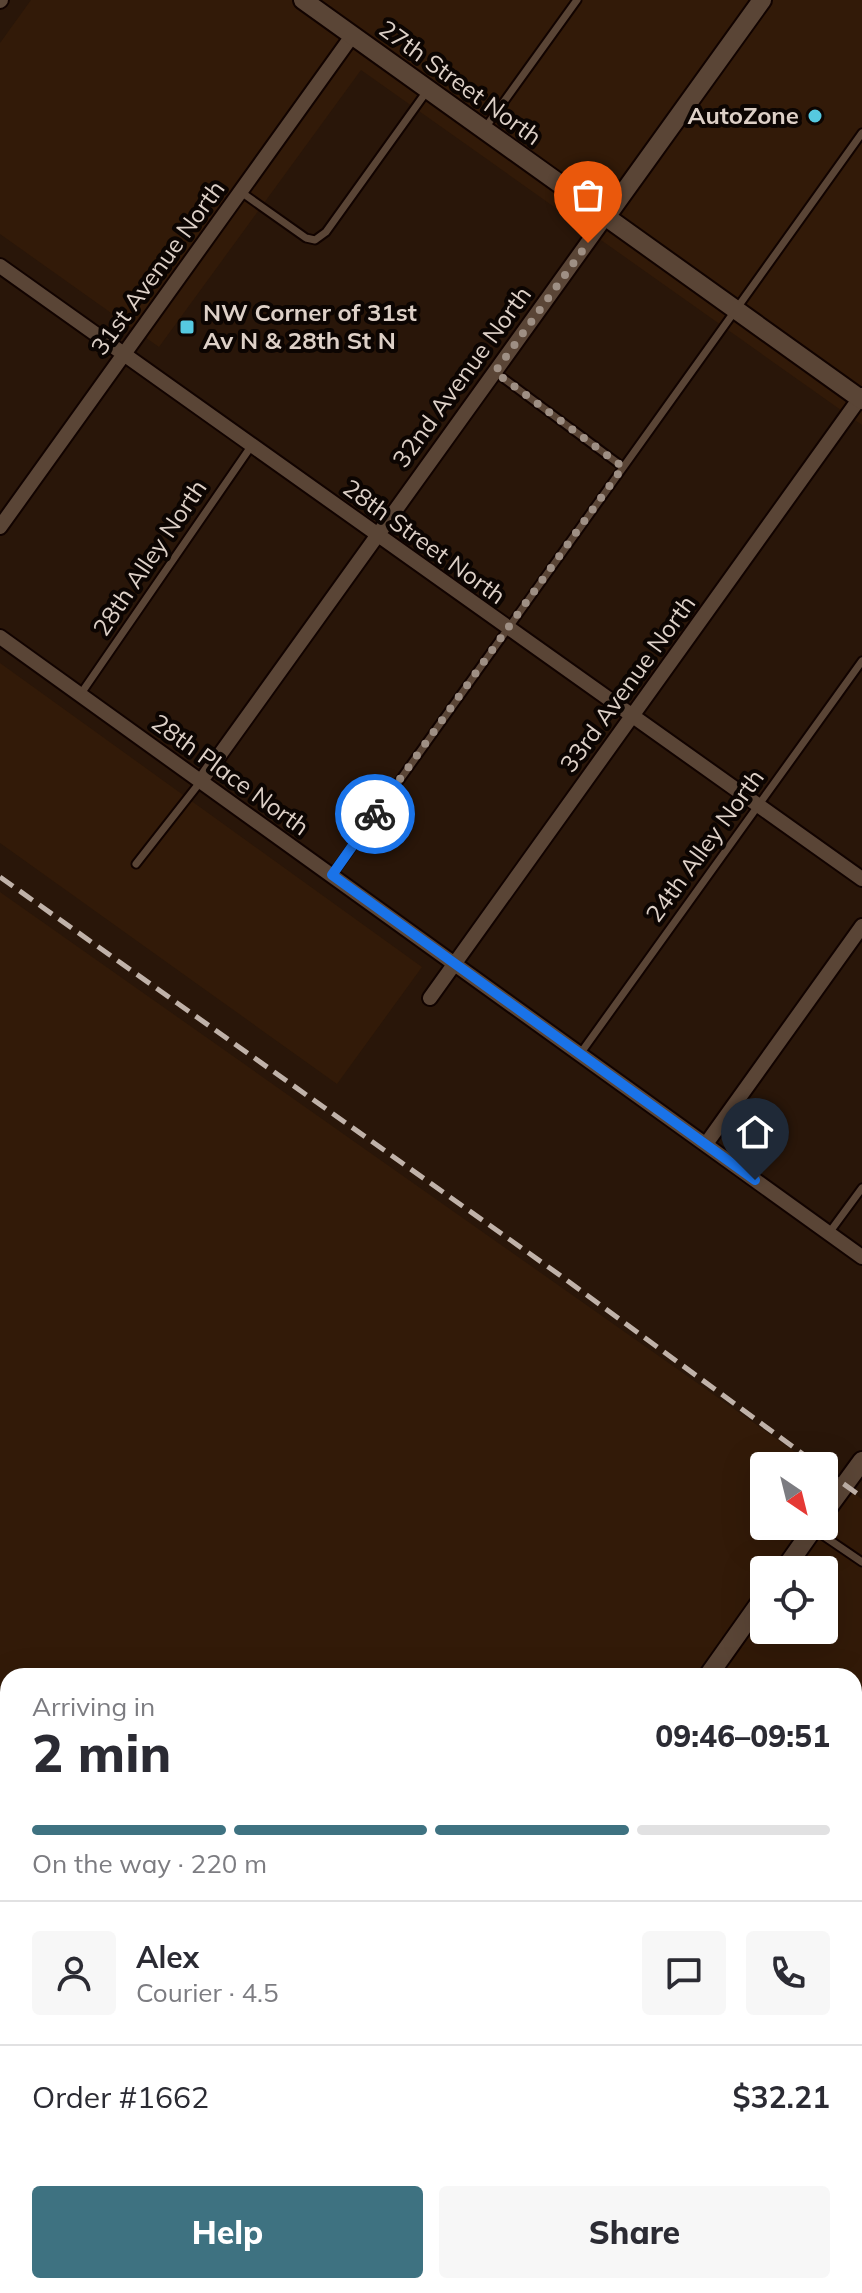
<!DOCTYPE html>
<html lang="en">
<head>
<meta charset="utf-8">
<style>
	:root { --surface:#fff; --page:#f7f7f7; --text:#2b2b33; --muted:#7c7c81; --line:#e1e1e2; --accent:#3e7281 }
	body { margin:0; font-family:Mulish,sans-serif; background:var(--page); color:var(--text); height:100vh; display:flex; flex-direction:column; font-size:30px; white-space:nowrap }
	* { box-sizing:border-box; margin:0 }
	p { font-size:26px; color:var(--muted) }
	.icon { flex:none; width:44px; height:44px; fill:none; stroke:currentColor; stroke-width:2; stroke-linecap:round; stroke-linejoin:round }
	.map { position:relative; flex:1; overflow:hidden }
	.side { position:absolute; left:0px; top:1668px; width:862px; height:626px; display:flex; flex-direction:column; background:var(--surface); border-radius:24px 24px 0 0; box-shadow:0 8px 32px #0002 }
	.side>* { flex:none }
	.needle { width:52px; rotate:145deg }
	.fabs { position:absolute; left:750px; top:1452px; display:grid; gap:16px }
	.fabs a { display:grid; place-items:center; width:88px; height:88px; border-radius:8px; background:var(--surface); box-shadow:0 8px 32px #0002; font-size:40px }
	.pin { position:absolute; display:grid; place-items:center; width:68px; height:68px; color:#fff; margin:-82px -34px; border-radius:50% 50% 50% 0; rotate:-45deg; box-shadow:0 0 8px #0007 }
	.pin .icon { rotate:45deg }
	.courier { position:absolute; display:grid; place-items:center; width:80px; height:80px; margin:-40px; border:6px solid #1a73e8; border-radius:50%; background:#fff; color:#222; box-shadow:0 2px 10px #0007 }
	.overview em { font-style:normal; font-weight:800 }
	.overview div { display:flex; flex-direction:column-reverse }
	.overview { display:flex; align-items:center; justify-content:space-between; height:136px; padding:0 32px }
	h1 { font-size:52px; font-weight:800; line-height:60px }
	.bar { display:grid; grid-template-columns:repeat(4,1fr); gap:12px 8px; align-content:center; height:96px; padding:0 32px }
	.bar i { height:10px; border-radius:6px; background:var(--line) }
	.bar .current { background:var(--accent) }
	.bar p { grid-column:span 4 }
	.line { display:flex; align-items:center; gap:20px; padding:0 32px; border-top:2px solid var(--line) }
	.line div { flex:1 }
	.round { display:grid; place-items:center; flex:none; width:84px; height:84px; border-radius:8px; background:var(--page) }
	.action { display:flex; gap:16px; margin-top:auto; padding:16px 32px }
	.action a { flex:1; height:92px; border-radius:8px; background:var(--accent); color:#fff; font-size:32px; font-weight:800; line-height:92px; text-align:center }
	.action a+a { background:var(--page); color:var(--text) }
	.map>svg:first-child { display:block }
</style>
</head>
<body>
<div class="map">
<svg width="862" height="2293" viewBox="0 0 862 2293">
	<rect width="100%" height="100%" fill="#291609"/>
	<path fill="#321a08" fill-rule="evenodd" d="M31 0H862V425L361 70 159 347 0 234V43Z
		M0 663 422 967 337 1084 0 843Z
		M0 892 815 1466H764V1526H824V1472L862 1499V2293H0ZM764 1570H824V1630H764ZM8 1676H854V2286H8Z"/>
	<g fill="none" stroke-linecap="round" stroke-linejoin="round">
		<g stroke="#110300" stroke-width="11">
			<path id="service" d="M485 128 577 0
				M241 192 306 238 315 240 326 232 427 91
				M495 372 623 467
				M80 695 252 445
				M136 864 201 781
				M332 875 862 133
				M580 1054 862 661
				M829 1233 862 1188
				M815 1530 862 1562
				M854 2028 862 2017
				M854 2184 862 2173"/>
		</g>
		<g stroke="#110300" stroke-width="18">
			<path id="minor" d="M0 1 1 0
				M0 266 862 879
				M0 527 352 36
				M0 637 862 1257
				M201 781 606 217
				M430 998 862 395
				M706 1144 862 926
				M0 1804 8 1817
				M294 2286 299 2293
				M702 2293 707 2290"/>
		</g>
		<g stroke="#110300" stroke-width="22">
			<path id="tertiary" d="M303 0 862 400
				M606 217 762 0
				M824 1513 862 1461
				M784 1570 815 1526
				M708 1676 764 1597
				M267 2293 272 2286"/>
		</g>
		<use href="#service" stroke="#5a4536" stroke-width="7"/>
		<use href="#minor" stroke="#5a4536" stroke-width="14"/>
		<use href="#tertiary" stroke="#5a4536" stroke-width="18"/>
		<path stroke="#c0b2a9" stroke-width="5" stroke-dasharray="16 8" stroke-linecap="butt" d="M0 877 561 1276 819 1466
			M824 1470 862 1497"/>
	</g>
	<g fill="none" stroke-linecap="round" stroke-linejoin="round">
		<path stroke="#9e8f84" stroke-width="8" stroke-dasharray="0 14.4" d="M375 814 623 467 495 372 588 243"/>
		<path stroke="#1a73e8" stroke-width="10" d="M375 814 332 875 755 1180"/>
	</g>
	<g fill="#56c9e0" stroke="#0c0502" stroke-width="3">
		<circle cx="815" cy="116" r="8"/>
		<rect x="179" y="319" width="16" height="16" rx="4"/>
	</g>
	<g text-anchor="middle" stroke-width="8" stroke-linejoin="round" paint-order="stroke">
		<g font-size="24" fill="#ddd0c7" stroke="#0c0502">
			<text transform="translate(460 83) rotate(36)" y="8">27th Street North</text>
			<text transform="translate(158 268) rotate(-54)" y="8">31st Avenue North</text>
			<text transform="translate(462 377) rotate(-54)" y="8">32nd Avenue North</text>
			<text transform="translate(424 542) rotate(36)" y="8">28th Street North</text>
			<text transform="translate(150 558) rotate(-56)" y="8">28th Alley North</text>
			<text transform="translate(628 684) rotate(-54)" y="8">33rd Avenue North</text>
			<text transform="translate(230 775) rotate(36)" y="8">28th Place North</text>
			<text transform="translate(705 846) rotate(-54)" y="8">24th Alley North</text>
		</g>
		<g font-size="24" font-weight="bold" fill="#ddd0c7" stroke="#0c0502" text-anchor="end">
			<text x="799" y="124">AutoZone</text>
			<text x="203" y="321" text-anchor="start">NW Corner of 31st<tspan x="203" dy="28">Av N &amp; 28th St N</tspan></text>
		</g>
	</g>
</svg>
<div class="fabs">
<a><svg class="needle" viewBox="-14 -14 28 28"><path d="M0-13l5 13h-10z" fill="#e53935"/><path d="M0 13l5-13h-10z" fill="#7c7c81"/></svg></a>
<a><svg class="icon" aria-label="locate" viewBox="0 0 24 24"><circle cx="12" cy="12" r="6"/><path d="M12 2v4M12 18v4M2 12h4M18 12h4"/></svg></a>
</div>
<div class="pin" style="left:588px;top:243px;background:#ea580c"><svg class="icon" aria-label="bag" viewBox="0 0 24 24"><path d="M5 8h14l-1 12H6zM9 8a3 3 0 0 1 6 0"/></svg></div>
<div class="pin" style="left:755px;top:1180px;background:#1f2937"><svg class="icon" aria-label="home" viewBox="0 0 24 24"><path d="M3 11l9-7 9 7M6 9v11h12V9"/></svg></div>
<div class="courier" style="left:375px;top:814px"><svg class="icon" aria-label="bike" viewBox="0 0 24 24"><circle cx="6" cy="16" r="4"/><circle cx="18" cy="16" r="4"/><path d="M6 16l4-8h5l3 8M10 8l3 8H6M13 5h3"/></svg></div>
<section class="side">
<div class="overview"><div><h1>2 min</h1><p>Arriving in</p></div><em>09:46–09:51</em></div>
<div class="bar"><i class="current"></i><i class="current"></i><i class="current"></i><i></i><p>On the way · 220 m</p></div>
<div class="line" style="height:144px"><a class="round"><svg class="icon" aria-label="person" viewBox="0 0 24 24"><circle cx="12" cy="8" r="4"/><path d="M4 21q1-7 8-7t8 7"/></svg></a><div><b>Alex</b><p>Courier · 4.5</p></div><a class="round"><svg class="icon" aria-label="chat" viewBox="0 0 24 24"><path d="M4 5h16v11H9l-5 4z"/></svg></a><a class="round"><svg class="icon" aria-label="phone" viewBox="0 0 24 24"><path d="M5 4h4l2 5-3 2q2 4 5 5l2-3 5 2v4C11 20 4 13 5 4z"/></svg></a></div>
<div class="line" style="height:104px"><div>Order #1662</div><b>$32.21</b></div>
<div class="action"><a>Help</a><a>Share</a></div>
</section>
</div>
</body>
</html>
